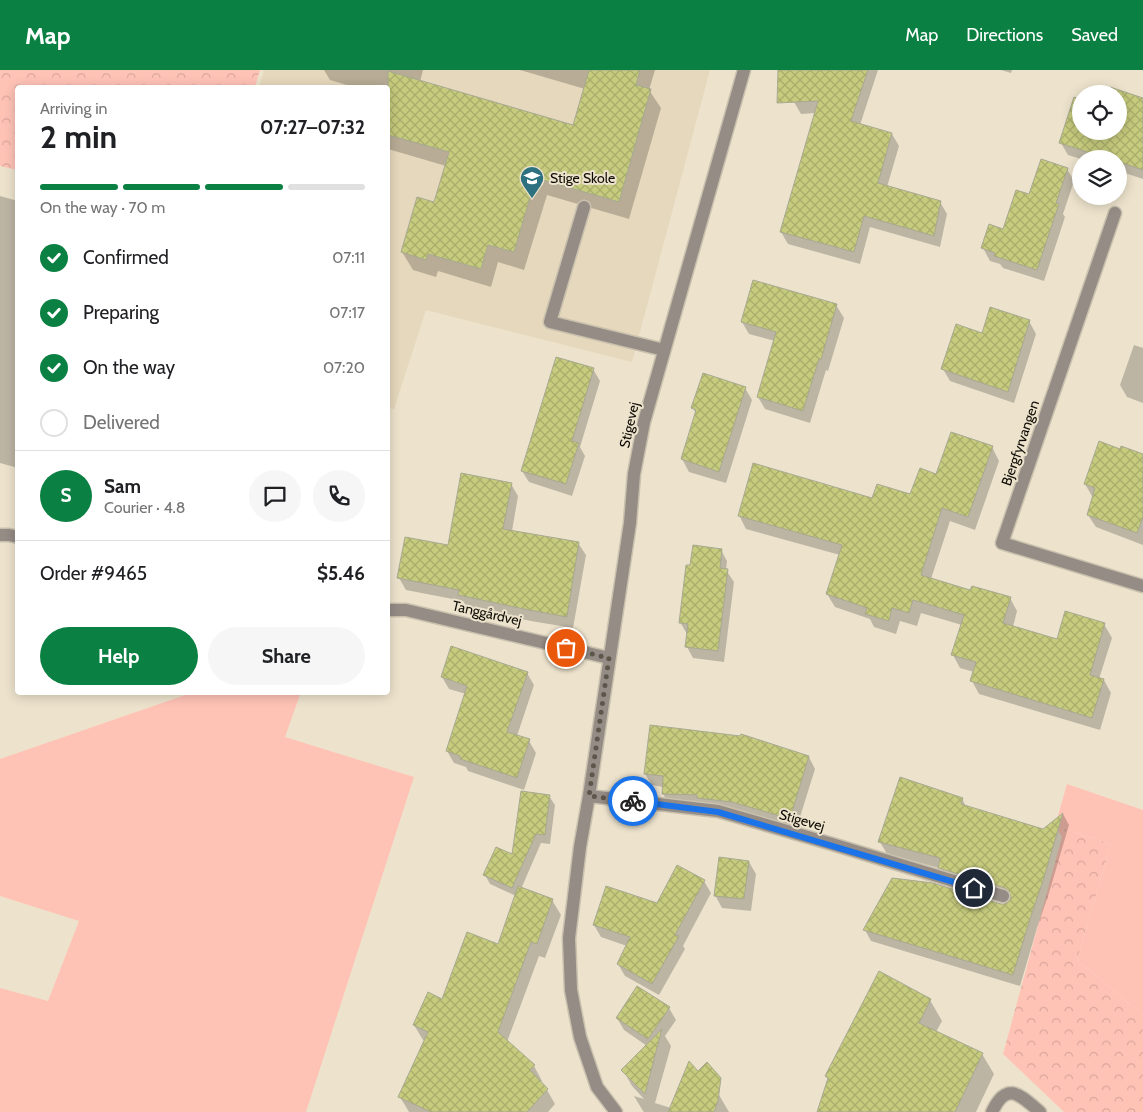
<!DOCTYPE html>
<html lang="en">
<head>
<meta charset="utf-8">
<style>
	:root { --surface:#fff; --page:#f6f6f6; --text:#202124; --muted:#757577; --line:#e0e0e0; --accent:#0b8043 }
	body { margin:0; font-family:Cabin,sans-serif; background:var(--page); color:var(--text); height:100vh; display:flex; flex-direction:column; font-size:19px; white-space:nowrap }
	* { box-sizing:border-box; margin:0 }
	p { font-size:16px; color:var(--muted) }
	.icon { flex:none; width:28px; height:28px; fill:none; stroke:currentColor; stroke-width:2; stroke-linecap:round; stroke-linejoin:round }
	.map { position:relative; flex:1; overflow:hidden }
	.sheet { position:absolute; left:15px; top:15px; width:375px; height:610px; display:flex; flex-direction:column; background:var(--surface); border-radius:5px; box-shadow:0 2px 12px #0003 }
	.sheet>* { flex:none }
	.tools { position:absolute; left:1072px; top:15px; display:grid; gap:10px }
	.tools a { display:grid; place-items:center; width:55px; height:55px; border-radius:50%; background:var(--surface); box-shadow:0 2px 12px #0003; font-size:25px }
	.pin { position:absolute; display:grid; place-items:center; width:42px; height:42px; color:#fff; margin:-21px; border:2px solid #fff; border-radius:50%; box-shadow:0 1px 5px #0007 }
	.courier { position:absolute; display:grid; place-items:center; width:50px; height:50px; margin:-25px; border:4px solid #1a73e8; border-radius:50%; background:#fff; color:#222; box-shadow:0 1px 6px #0007 }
	.head em { font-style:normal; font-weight:700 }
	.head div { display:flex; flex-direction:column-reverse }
	.head { display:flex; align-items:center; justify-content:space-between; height:85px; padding:0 25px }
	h1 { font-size:32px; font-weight:700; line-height:38px }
	.bar { display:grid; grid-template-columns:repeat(4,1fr); gap:8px 5px; align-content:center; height:60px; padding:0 25px }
	.bar i { height:6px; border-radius:4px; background:var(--line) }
	.bar .active { background:var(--accent) }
	.bar p { grid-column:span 4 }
	.line { display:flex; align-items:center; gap:12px; padding:0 25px; border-top:1px solid var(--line) }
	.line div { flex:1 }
	.round { display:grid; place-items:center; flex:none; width:52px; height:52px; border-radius:26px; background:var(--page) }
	ol { padding:0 25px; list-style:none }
	li { display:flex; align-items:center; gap:15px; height:55px }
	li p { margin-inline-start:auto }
	li .icon { padding:5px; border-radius:50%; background:var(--accent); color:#fff; stroke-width:4 }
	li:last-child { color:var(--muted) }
	li i { width:28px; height:28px; border:2px solid var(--line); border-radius:50% }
	.button { display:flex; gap:10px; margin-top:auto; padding:10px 25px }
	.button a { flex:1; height:58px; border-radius:30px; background:var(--accent); color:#fff; font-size:20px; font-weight:700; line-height:58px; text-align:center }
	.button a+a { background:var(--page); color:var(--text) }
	header { display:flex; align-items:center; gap:30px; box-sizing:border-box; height:70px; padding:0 25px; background:var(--accent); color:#fff }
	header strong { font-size:24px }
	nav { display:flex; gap:28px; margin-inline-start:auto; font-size:18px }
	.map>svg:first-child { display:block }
</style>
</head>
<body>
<header>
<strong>Map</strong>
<nav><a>Map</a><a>Directions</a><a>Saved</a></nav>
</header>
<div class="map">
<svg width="1143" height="1042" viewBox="0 0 1143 1042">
	<defs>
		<pattern id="forest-crowns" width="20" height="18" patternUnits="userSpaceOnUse" patternTransform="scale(1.25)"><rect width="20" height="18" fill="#ffc3b6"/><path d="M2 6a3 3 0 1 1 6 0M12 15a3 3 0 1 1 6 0" fill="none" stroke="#d9a69b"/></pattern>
		<pattern id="building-cross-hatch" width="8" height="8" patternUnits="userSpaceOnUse" patternTransform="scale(1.25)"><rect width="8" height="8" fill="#c6cb7d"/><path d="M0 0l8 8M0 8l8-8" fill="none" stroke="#a9ad6b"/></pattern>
	</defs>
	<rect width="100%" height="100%" fill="#ede3cd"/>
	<path fill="#e6d8bc" d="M264 0H710L632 292 426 240 394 339 388 338V18H259Z"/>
	<path fill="#ffc3b6" d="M301 622 285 667 414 707 306 1042H0V918L48 931 79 851 0 826V689L191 623Z
		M1067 714 1143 740V945L1077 890 1111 774 1055 756Z"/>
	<path fill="url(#forest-crowns)" d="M0 0H260L255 17 18 18 17 100 0 96Z
		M1055 756 1111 774 1077 890 1143 945V1042H1064L1003 984 1062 767Z"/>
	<path fill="#0003" d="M324 0H423L420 12 574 57 585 19 520 0H655L649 20 661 38 629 149 547 125 524 200 498 192 491 217 438 201 436 207 413 200 402 182 435 134 446 96 388 79V18H357L330 10Z
		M804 0H878L860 55 892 64 899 76 887 117 940 132 947 144 940 177 870 157 860 194 788 174 781 162 816 43 801 44 794 32Z
		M1001 0H1012L1011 3Z
		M1111 19 1143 29V109L1119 101V89H1081L1068 85 1061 73 1075 29 1081 31V61H1119V24Z
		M1067 99 1074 111 1063 144 1065 147 1044 211 1003 198 1000 194 990 191 983 178 1004 160 1030 126Z
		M0 126 18 131V398L0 393Z
		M836 235 844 248 828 301 826 300 810 353 765 339 758 327 775 271 749 264 742 252Z
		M1029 251 1036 264 1014 333 950 311 943 299 982 265Z
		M1134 275 1143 278V333L1127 327 1120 315Z
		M593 299 600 311 580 377 585 386 572 426 529 412 522 401Z
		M745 318 752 330 726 413 689 402 682 389 696 344 693 338Z
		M992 377 999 391 975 460 950 451 931 509 971 521 1010 528 1017 541 1013 557 1057 571 1104 554 1112 568 1099 609 1104 610 1111 623 1100 660 979 624 972 611 974 602 960 598 953 585 962 555 921 543 917 556 900 551 896 564 874 557 870 549 835 537 827 524 840 485 746 459 739 445 873 429 911 426 936 405Z
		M1121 381 1143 386V475L1096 457 1088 445 1094 427 1092 426 1085 414Z
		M511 414 518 426 512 461 578 473 586 485 573 558 531 551 467 537 463 531 406 520 399 508 449 477Z
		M721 480 727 491 726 500 734 512 724 592 693 588 687 577 688 564H687L680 552 692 496Z
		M527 603 534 615 517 666 529 671 536 683 524 720 468 701 466 697 454 693 447 681 466 624 449 619 442 607Z
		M741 668 809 687 815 699 796 760 670 736 663 724V717L652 715 645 704Z
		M549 726 555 735 550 774 541 773 521 819 552 830 561 845 545 888 539 886 507 972 534 996 542 1011 540 1013 547 1020 555 1034 548 1042H409L400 1027 425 971 423 970 414 955 443 930 498 876 516 826 490 814 485 805 513 786Z
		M962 729 967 738 1043 761 1063 744 1069 755 1049 823 1037 858 1020 916 871 871 865 860 1005 835 1011 829 946 809 939 798 887 784 880 772Z
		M749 792 756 804 751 841 722 838 715 825Z
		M704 811 711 823 683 876 685 879 659 925 625 906 618 894 627 876 601 867 594 855 658 834Z
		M879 903 930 930 942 951 936 962 982 984 994 1004 976 1042H898Z
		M669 938 676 950 665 966 671 976 655 1033 671 1038 715 1018 729 1042H644L643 1041 634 1026 644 1029 632 1016 623 1000 647 976 624 960 617 948Z"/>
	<path fill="url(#building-cross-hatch)" stroke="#a7a993" d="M589 0H640L636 15 651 19 619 132 536 108 514 182 488 175 481 199 428 184 426 190 401 182 417 127 434 132 449 82 388 65V1L573 55Z
		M778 0H868L851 51 892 63 878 113 941 131 934 166 864 146 854 182 780 162 818 31 777 33Z
		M1110 17 1143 28V100L1119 92V89H1109L1059 73 1074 27 1081 30V61H1119V24H1108Z
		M1041 89 1068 98 1056 133 1059 134 1037 200 994 186 995 183 981 178 989 154 1003 159 1016 120 1029 124Z
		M753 210 837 234 821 290 819 289 803 341 757 327 776 262 741 252Z
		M990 237 1030 250 1008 322 941 299 956 254 982 263Z
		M556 287 594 298 572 371 579 373 566 414 521 401Z
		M703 303 746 317 719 402 681 389 696 340 691 338Z
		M951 362 993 376 968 447 942 438 921 505 970 520 972 516 1011 527 1003 553 1057 569 1065 541 1105 553 1090 605 1104 609 1092 648 970 611 976 592 951 585 964 545 913 530 909 543 892 538 889 551 865 544 867 538 826 524 842 475 738 446 753 393 872 428 877 414 910 424 920 398 936 404Z
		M1099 371 1120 379 1121 376 1143 384V447L1137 463 1087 445 1095 418 1084 414Z
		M461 403 512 413 503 459 579 472 567 547 524 539 458 525 459 520 397 508 405 467 448 475Z
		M693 475 722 479 720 498 728 499 718 581 685 577 688 554 679 553 686 495H690Z
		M451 576 528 602 507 662 530 669 517 708 460 689V686L446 681 467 616 441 607Z
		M650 655 740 666 741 664 809 686 790 749 732 732 697 728V725L662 724 663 706 644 704Z
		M900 707 963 728 961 734 1043 759 1063 743 1043 811 1031 846 1013 905 863 860 892 808 933 813 1001 834H1004L1008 832 1011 828 1009 821 1005 818 938 798 940 788 878 772Z
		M521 721 550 725 545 765 536 764 512 818 483 805 496 777 512 784Z
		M719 787 749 791 744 829 714 826Z
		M677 795 705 810 675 865 679 866 652 914 617 894 630 867 593 855 606 816 657 833Z
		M518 816 553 829 537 874 531 872 498 962 535 995 530 1000 548 1019 527 1042H431L398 1027 428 962 413 955 428 922 442 929 467 862 498 874Z
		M879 901 931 929 919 953 983 983 955 1042H817L828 1008 825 1006Z
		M637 916 670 937 648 969 616 948Z
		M662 959 645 1024 621 1000Z
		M689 991 698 1001 707 992 721 1008 718 1031 714 1042H668Z"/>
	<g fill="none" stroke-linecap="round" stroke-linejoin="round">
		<g stroke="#c9c1ad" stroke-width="15">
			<path id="minor" d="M584 137 550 252 664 280
				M1115 143 1002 473 1143 516
				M0 465H9L18 467
				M388 540H406L609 588
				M589 726 718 741 832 774 1003 826
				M616 1042 597 1017 580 967 571 920 569 868 580 777 589 726 630 453 634 404 644 352 744 0
				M992 1042C1007 1010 1020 1025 1040 1042"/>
		</g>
		<use href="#minor" stroke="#958c86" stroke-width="12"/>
	</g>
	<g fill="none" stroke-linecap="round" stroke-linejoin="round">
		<path stroke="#5d574b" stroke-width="5" stroke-dasharray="0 9" d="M566 578 609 588 589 726 633 731"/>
		<path stroke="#1a73e8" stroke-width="6" d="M633 731 718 742 974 818"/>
	</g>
	<defs>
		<g id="school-pin" transform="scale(1.25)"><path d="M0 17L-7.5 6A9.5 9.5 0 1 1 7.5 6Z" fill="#2d7181" stroke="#ede3cd"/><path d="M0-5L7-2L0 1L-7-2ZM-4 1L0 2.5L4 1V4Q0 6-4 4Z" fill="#fff"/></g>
	</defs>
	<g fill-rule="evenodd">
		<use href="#school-pin" x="532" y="108"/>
	</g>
	<g text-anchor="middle" stroke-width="4" stroke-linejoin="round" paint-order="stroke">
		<g font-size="14" fill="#0f0c05" stroke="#ede3cd" text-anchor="start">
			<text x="550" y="113">Stige Skole</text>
		</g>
		<g font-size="14" fill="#0f0c05" stroke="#ede3cd">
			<text transform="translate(629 355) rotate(-77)" y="5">Stigevej</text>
			<text transform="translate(1020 373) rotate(-71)" y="5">Bjergfyrvangen</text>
			<text transform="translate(487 543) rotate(13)" y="5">Tanggårdvej</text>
			<text transform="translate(802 750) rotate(16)" y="5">Stigevej</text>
		</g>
	</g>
</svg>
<div class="tools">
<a><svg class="icon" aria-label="locate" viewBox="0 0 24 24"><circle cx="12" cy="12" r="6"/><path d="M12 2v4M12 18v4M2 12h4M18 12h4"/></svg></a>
<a><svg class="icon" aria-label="layers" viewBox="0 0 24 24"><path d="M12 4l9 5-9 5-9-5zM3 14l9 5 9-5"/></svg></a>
</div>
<div class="pin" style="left:566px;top:578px;background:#ea580c"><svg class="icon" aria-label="bag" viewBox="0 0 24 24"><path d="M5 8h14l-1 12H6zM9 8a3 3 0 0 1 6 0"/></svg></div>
<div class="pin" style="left:974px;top:818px;background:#1f2937"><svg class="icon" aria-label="home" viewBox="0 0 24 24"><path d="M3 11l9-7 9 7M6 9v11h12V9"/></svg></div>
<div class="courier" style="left:633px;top:731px"><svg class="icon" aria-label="bike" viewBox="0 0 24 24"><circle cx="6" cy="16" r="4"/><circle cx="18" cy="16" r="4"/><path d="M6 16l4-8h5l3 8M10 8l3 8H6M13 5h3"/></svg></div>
<section class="sheet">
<div class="head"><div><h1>2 min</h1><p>Arriving in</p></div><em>07:27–07:32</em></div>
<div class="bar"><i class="active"></i><i class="active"></i><i class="active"></i><i></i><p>On the way · 70 m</p></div>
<ol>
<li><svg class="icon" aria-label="check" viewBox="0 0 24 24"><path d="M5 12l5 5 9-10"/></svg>Confirmed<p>07:11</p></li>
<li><svg class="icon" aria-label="check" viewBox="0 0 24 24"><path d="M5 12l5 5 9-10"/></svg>Preparing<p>07:17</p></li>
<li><svg class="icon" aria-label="check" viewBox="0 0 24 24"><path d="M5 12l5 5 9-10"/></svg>On the way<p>07:20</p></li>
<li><i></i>Delivered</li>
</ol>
<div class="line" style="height:90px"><b class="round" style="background:var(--accent);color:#fff">S</b><div><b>Sam</b><p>Courier · 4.8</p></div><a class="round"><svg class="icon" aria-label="chat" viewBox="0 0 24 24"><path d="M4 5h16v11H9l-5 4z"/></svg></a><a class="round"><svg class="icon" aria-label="phone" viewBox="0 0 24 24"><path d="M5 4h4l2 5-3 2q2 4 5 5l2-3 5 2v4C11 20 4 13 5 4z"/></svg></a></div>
<div class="line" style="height:65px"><div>Order #9465</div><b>$5.46</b></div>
<div class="button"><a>Help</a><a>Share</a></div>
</section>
</div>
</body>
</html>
